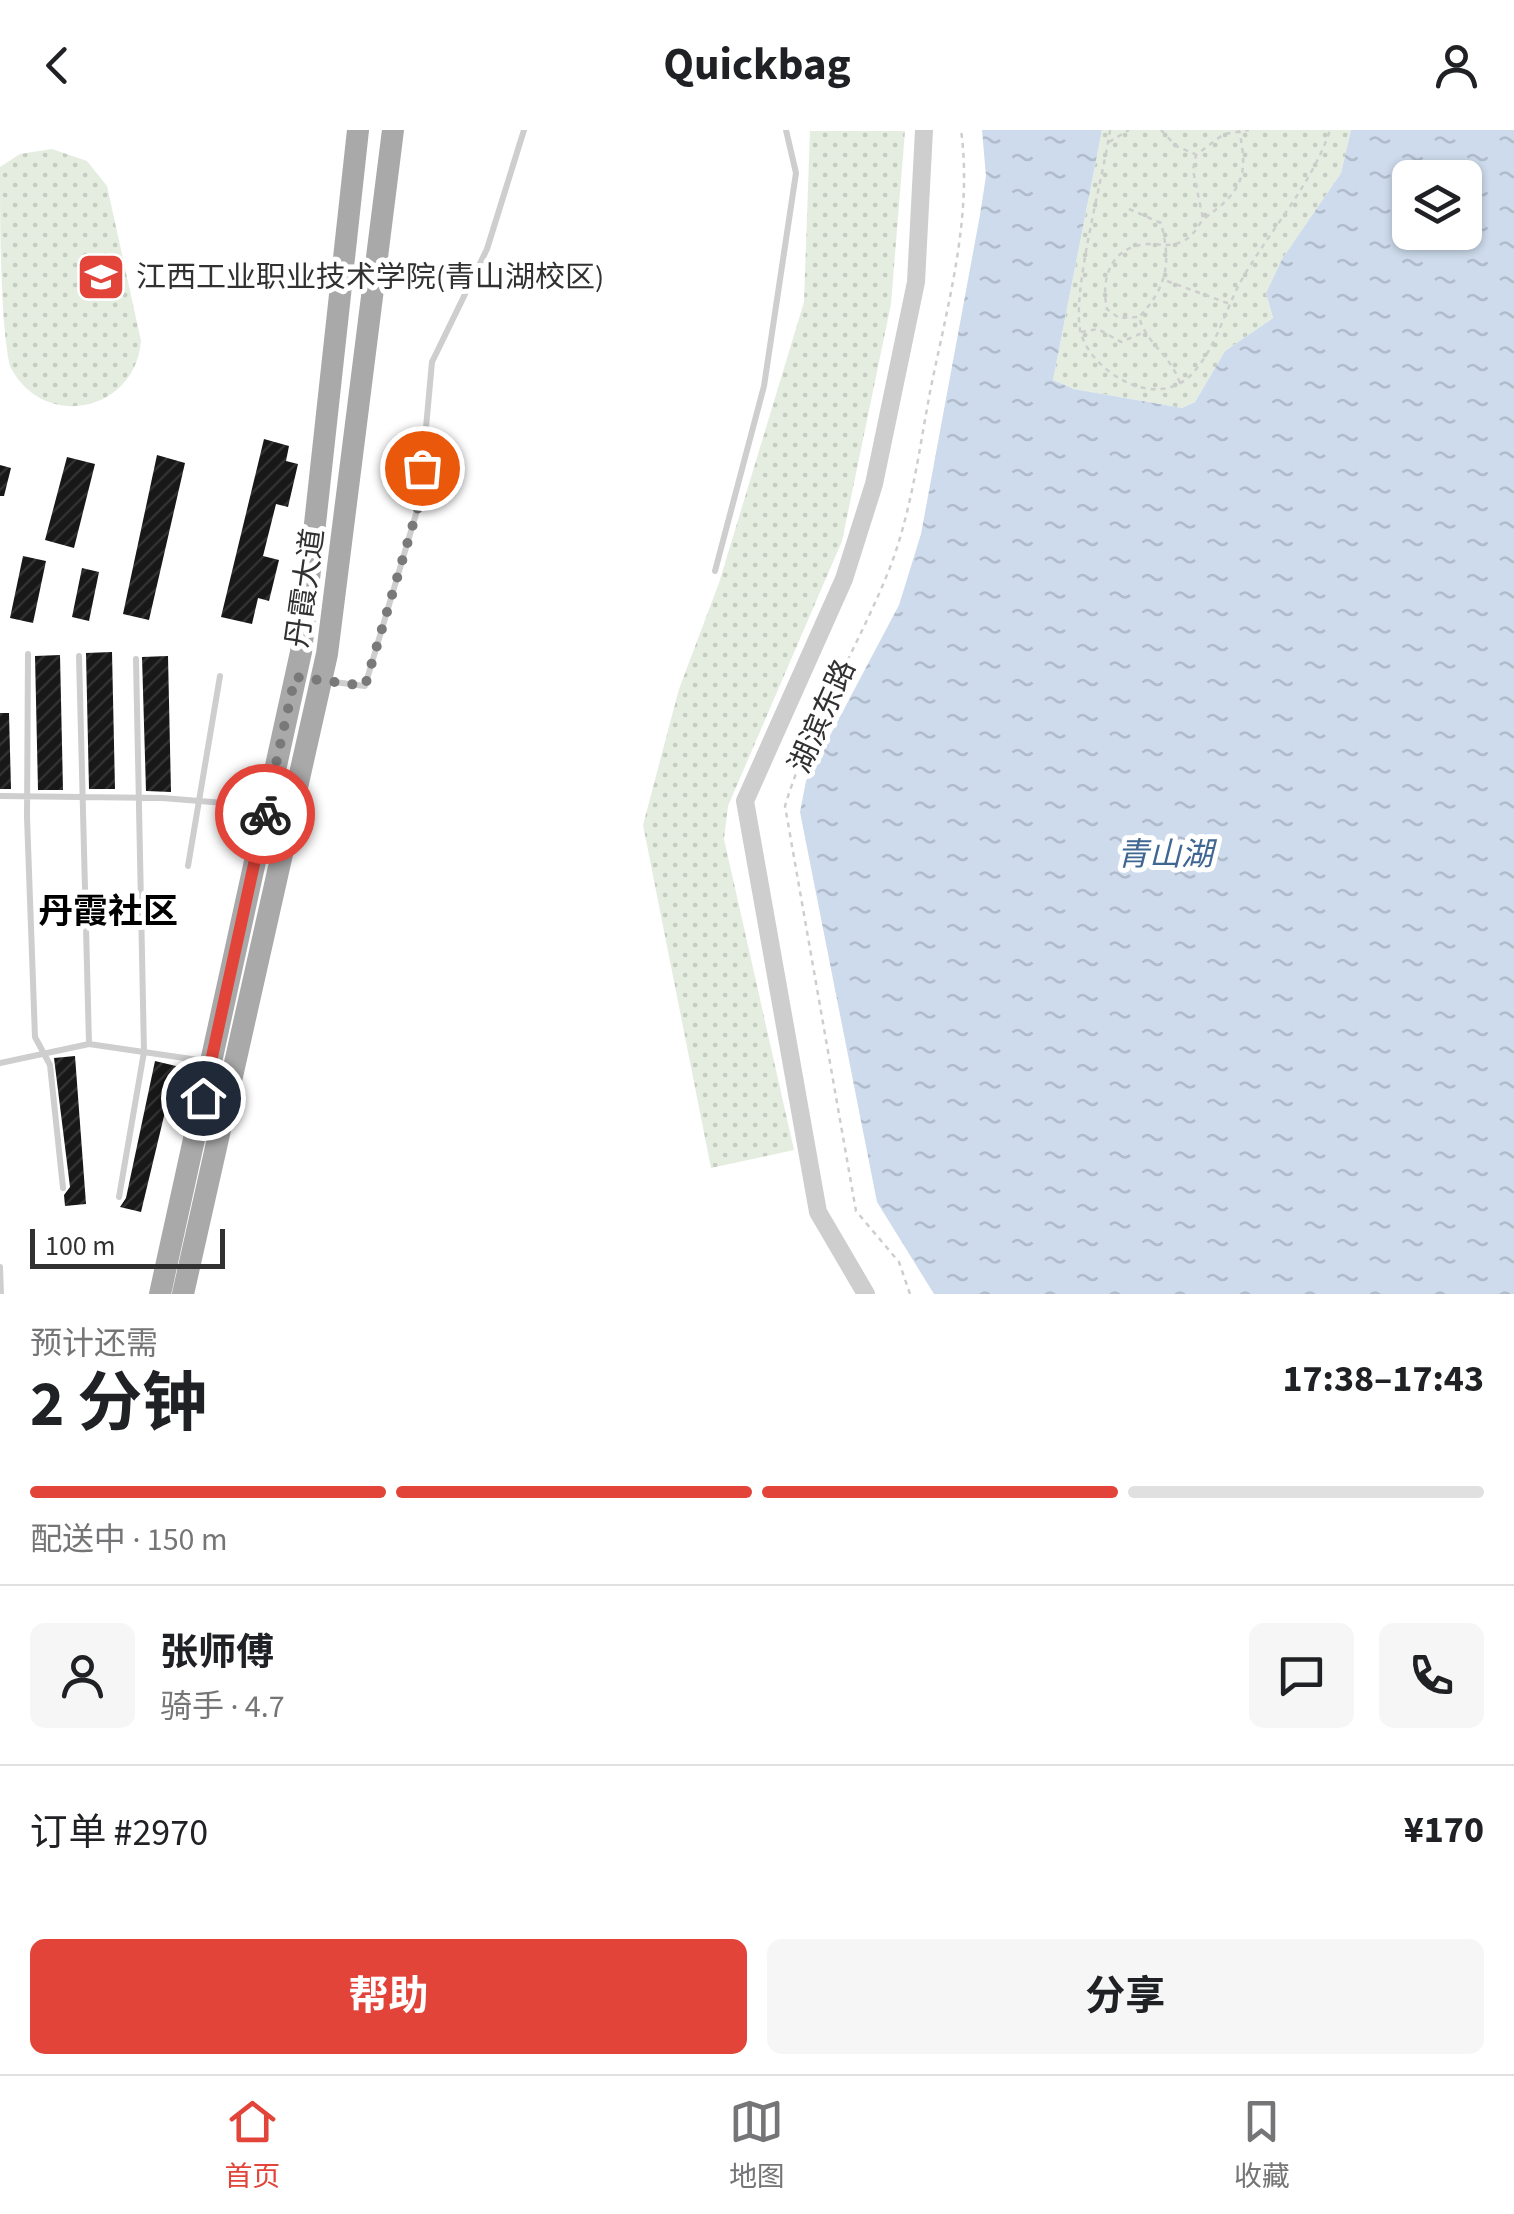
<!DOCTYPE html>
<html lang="zh">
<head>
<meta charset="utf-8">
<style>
	:root { --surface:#fff; --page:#f6f6f6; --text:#202124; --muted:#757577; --line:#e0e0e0; --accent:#e24439 }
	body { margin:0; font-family:"Source Sans 3","Noto Sans SC",sans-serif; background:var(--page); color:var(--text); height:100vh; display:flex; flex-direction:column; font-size:38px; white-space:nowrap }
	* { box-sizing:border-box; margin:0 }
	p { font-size:32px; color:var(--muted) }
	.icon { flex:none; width:55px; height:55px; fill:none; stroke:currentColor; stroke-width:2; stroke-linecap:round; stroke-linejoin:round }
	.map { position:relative; height:1164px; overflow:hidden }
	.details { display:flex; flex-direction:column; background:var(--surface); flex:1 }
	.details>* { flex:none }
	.fabs { position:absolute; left:1392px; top:30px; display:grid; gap:20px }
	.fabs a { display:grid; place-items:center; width:90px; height:90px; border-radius:15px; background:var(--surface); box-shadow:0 2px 8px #0004; font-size:50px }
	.scale { position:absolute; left:30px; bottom:25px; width:195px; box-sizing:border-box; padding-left:10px; border:5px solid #313131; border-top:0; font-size:28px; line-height:35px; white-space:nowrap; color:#313131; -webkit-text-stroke:8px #fff; paint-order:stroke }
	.pin { position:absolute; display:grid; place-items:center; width:85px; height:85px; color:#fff; margin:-42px; border:5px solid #fff; border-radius:50%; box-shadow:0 2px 10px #0007 }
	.courier { position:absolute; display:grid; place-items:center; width:100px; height:100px; margin:-50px; border:8px solid #e24439; border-radius:50%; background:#fff; color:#222; box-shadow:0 2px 12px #0007 }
	.overview em { font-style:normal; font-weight:700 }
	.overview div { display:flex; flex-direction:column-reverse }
	.overview { display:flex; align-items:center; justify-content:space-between; height:170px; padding:0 30px }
	h1 { font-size:65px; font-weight:700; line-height:75px }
	.bar { display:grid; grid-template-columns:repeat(4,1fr); gap:15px 10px; align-content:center; height:120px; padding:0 30px }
	.bar i { height:12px; border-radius:8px; background:var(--line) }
	.bar .selected { background:var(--accent) }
	.bar p { grid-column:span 4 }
	.line { display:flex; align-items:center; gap:25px; padding:0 30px; border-top:2px solid var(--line) }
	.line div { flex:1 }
	.round { display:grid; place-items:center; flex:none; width:105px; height:105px; border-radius:15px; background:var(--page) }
	.primary-button { display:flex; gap:20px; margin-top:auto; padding:20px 30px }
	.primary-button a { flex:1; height:115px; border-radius:15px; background:var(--accent); color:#fff; font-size:40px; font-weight:700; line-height:115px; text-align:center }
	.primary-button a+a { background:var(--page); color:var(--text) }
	header { display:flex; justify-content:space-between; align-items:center; height:130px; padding:0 30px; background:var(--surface); font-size:45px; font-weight:700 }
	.menu { display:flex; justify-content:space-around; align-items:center; height:140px; border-top:2px solid var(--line); background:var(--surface); font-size:28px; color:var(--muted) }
	.menu a { display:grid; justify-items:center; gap:5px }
	.menu .selected { color:var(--accent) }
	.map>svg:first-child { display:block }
</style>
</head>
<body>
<header><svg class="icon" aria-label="back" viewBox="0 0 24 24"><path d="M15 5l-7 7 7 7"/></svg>Quickbag<svg class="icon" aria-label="person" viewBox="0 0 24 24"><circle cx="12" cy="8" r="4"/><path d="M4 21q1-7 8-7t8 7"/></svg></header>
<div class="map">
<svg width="1514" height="1164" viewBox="0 0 1514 1164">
	<defs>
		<pattern id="grass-dots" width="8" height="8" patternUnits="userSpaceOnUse" patternTransform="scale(2.5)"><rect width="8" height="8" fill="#e5ede0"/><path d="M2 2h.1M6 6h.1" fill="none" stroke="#c5ccc1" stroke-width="1.8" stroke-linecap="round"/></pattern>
		<pattern id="water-ripples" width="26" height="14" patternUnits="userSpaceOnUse" patternTransform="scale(2.5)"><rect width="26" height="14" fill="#cddbec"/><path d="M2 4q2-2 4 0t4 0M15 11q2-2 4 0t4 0" fill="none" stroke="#b0bccb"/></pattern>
		<pattern id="building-hatch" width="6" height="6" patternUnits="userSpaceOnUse" patternTransform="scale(2.5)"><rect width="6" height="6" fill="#181818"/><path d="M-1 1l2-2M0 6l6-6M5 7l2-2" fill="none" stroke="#313131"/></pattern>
	</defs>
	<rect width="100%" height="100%" fill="#fff"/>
	<path fill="url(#grass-dots)" d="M1102 0H1351L1341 43 1282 129 1266 163 1273 188 1225 221 1195 272 1182 278 1074 259 1053 250Z
		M810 1H905L891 174 842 411 728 676 724 709 794 1020 711 1038 643 695 679 559 719 453 804 172Z
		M52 19 87 31 107 56 141 211C135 283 42 301 10 236 0 193 0 87 0 37L20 24Z"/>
	<path fill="url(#water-ripples)" fill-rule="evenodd" d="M982 0H1102L1053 250 1074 259 1182 278 1195 272 1225 221 1273 188 1266 163 1282 129 1341 43 1351 0H1514V1164H934L877 1072 800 682 806 651 899 475 921 404 980 85 986 46ZM1410 48H1465V102H1410Z"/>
	<path fill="url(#building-hatch)" d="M264 309 289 316 286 331 298 334 288 377 276 374 263 426 279 430 269 471 258 468 252 494 221 487Z
		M157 325 185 333 149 490 123 484Z
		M67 327 95 334 74 418 45 410Z
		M0 335 11 338 4 366H0Z
		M23 426 46 431 33 493 10 488Z
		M82 438 99 442 89 491 72 487Z
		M112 522 115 659H89L86 523Z
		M60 525 63 660H38L35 526Z
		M168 526 171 662 146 661 142 527Z
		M0 583H9L11 659H0Z
		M75 926 86 1074 65 1076 64 1065 70 1057 54 928Z
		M155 931 176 936 141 1082 120 1077 126 1068Z"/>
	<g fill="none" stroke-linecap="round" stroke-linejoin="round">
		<path stroke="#cecece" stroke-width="2.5" stroke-dasharray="5 5" stroke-linecap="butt" d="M1110 0C1104 45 1070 166 1081 204 1094 244 1156 280 1191 245 1216 219 1224 182 1241 151 1269 101 1312 55 1330 0
			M1161 0 1176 16 1195 24
			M1109 12 1129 0
			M1129 79 1161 93C1171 133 1168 155 1140 186
			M1205 88C1242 61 1249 46 1239 0
			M1167 151 1230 174
			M1081 202 1098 199 1121 212 1142 203
			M1180 253C1168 221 1147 215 1139 187L1119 188 1107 179C1100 147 1112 116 1148 114 1160 114 1170 117 1181 112 1192 108 1197 98 1203 89L1193 40 1196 25 1224 4 1249 0
			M910 1164 899 1132 856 1081 785 676C810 593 857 520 889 440 911 384 919 321 930 262 947 177 973 87 961 0"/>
		<path stroke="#cecece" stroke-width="6" d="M715 441 764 256 796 43 786 0
			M28 524 27 687 35 907 50 935 63 1058
			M79 526 89 914
			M326 551 365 556 419 374 432 232 487 119 524 0
			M0 666 162 668 261 676
			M188 736 220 546
			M0 933 89 914 205 931
			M119 1067 144 922 136 529
			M0 1137 1 1164"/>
		<path stroke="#cecece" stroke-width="18" d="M866 1164 818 1082 745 671 844 449 874 354 916 152 924 0"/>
		<path stroke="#a9a9a9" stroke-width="22" d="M160 1164 301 522 358 0
			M183 1164 327 524 393 0"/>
	</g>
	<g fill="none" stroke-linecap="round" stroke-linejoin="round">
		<path stroke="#797979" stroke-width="10" stroke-dasharray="0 18" d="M265 684 295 547 365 556 419 374 422 338"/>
		<path stroke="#e24439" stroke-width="12" d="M203 968 265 684"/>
	</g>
	<defs>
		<g id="university-square" transform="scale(2.5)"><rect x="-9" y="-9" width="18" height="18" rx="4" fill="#e24439" stroke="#fff"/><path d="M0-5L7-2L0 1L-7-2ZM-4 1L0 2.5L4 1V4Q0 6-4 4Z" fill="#fff"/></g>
	</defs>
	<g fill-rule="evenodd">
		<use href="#university-square" x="101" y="147"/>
	</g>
	<g text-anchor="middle" stroke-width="10" stroke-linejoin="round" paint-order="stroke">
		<g font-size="30" fill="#313131" stroke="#fff" text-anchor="start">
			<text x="136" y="157">江西工业职业技术学院(青山湖校区)</text>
		</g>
		<g font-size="30" fill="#313131" stroke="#fff">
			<text transform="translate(305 458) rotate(-82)" y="10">丹霞大道</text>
			<text transform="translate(822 586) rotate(-66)" y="10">湖滨东路</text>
		</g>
		<g font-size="32" font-style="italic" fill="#406692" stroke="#fff">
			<text x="1165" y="735">青山湖</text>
		</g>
		<g font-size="35" font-weight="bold" fill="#000" stroke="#fff">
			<text x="108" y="793">丹霞社区</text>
		</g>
	</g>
</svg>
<div class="fabs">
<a><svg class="icon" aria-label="layers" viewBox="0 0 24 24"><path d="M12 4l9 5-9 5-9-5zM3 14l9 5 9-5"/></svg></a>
</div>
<div class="scale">100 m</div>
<div class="pin" style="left:422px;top:338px;background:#ea580c"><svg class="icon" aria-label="bag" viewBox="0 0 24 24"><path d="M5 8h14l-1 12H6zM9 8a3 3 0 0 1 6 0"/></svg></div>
<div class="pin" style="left:203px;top:968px;background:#1f2937"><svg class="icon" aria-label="home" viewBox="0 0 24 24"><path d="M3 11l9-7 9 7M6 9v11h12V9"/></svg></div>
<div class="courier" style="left:265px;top:684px"><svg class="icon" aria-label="bike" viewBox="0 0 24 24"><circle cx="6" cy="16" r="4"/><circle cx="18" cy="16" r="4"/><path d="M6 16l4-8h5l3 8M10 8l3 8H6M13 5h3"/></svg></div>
</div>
<section class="details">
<div class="overview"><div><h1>2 分钟</h1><p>预计还需</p></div><em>17:38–17:43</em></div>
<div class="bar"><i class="selected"></i><i class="selected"></i><i class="selected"></i><i></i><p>配送中 · 150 m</p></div>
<div class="line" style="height:180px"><a class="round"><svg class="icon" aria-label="person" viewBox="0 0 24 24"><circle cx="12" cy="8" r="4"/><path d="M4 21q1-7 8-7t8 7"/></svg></a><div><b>张师傅</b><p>骑手 · 4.7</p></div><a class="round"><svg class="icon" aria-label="chat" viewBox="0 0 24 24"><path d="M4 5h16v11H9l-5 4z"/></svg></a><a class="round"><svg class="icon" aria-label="phone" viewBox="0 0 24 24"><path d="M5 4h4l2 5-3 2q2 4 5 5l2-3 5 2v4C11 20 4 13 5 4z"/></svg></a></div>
<div class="line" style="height:130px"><div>订单 #2970</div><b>¥170</b></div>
<div class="primary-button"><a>帮助</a><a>分享</a></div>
</section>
<nav class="menu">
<a class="selected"><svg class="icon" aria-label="home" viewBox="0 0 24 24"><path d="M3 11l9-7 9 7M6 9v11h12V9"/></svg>首页</a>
<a><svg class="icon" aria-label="map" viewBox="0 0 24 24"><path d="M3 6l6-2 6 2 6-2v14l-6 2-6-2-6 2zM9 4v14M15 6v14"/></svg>地图</a>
<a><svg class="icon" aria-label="saved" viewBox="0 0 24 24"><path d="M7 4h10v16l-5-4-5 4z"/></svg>收藏</a>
</nav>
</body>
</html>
